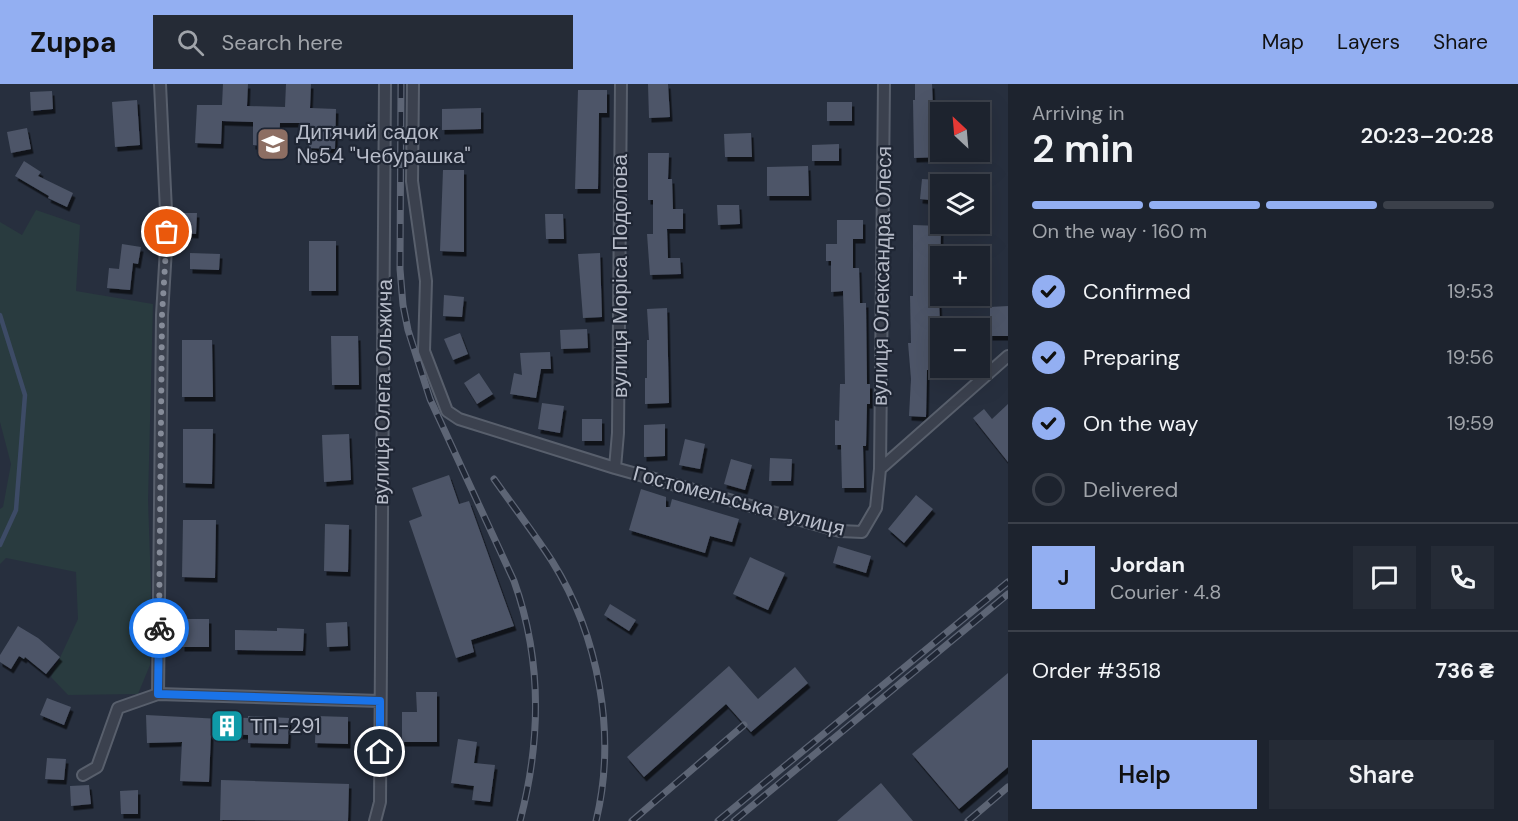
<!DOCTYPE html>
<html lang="en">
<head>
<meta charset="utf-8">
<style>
	:root { --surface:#1d232e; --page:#252b36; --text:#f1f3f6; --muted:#a0a4aa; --line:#3b404a; --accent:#93aff2 }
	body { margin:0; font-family:"DM Sans",sans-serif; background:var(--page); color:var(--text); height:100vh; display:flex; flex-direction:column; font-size:22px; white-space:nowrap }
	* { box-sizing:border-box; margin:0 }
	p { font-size:20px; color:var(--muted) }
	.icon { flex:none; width:33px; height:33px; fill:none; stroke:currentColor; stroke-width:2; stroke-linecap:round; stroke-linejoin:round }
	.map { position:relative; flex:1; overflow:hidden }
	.details { display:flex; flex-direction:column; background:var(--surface); width:510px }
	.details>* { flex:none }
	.needle { width:39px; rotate:334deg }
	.fabs { position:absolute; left:930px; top:18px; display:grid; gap:12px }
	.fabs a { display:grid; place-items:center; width:60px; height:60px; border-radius:0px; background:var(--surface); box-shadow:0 6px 24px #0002,0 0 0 2px var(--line); font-size:30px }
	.pin { position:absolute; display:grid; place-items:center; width:51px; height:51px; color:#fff; margin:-26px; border:3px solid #fff; border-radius:50%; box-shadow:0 2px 6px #0007 }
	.courier { position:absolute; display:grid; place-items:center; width:60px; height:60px; margin:-30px; border:4px solid #1a73e8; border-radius:50%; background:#fff; color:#222; box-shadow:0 2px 8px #0007 }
	.overview em { font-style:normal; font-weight:600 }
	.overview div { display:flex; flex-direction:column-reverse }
	.overview { display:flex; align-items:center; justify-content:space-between; height:102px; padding:0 24px }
	h1 { font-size:39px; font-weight:600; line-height:45px }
	.bar { display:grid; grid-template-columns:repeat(4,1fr); gap:9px 6px; align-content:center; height:72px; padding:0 24px }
	.bar i { height:8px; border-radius:4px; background:var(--line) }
	.bar .selected { background:var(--accent) }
	.bar p { grid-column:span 4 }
	.line { display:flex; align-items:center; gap:15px; padding:0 24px; border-top:2px solid var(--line) }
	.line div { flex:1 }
	.round { display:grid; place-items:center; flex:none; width:63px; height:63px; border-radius:0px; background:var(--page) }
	ol { padding:0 24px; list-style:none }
	li { display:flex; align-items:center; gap:18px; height:66px }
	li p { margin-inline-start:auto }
	li .icon { padding:6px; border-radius:50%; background:var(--accent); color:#111; stroke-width:4 }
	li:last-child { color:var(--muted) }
	li i { width:33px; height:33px; border:3px solid var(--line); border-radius:50% }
	.primary-button { display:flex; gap:12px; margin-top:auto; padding:12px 24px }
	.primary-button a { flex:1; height:69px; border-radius:0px; background:var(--accent); color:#111; font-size:24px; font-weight:600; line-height:69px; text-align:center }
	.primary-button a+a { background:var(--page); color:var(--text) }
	header { display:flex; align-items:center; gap:36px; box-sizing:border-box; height:84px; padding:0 30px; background:var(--accent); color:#111 }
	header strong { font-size:28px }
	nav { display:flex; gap:33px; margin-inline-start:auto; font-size:21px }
	.search { width:420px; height:54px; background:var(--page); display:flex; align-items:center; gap:15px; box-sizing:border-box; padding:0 21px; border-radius:0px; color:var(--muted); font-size:22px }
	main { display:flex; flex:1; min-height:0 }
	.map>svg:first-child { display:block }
</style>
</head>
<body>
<header>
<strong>Zuppa</strong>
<div class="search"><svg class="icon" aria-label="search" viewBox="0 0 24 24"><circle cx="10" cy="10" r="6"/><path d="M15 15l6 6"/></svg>Search here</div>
<nav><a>Map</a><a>Layers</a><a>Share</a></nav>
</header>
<main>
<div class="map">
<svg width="1008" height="737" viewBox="0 0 1008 737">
	<defs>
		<filter id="shadow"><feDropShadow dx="2.5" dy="4.5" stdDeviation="0" flood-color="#0009"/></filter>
	</defs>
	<rect width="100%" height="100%" fill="#272f3e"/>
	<path fill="#293b3f" d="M36 126 80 141 76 207 153 220 148 416 151 502 150 581 138 610 68 611 51 593 78 535 76 488 6 474 0 480V425L3 423 11 380 0 338V138L22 151Z"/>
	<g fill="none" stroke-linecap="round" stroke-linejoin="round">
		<path stroke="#3d4b66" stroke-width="4.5" d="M0 231 25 311 16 426 0 461"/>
	</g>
	<path fill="#4d5567" filter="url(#shadow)" d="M223 0H248L247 22 285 23 286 0H311L310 24 336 25 335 65 309 64 310 39H280L279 63 253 61V38L222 37 221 60 195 59 197 21H222Z
		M648 0H668L670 33 649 34Z
		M915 0H932L934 48H940V73L914 74 913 16H915Z
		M578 6H607V29H599L598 105H575Z
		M52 7 53 25 31 27 30 8Z
		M137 16 140 61 115 63 112 18Z
		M827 18H852V37H827Z
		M481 24V45L442 46V25Z
		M27 44 31 65 11 69 7 48Z
		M751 49 752 73H725L724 50Z
		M839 60V77H812V61Z
		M648 69H669L668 95H672L673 125H683V145H667L668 174H680L681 190 650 191 647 150H653V116H648Z
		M24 77 41 88 38 92 73 109 67 123 48 114 49 112 15 92Z
		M808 82 809 112H767V83Z
		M443 86H464V168L440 167Z
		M922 95 940 96V117L920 115Z
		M717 121H739L740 140 718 141Z
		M184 129H197L196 150 183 149Z
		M545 130H563L564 155H546Z
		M837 136H863V155H853V184H859L860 219H866L867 300H870V320H867L866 362H863L864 404H842L841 361H835V336L839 337 840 300H845L844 242 843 207 831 208V177H826V160H837Z
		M913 141 941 142 940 194H938L940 239H931L934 286H927L926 333 909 332 911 295 908 259H911L910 212H913Z
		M309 157H336V207H309Z
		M122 160 141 163 138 180 133 179 130 206 107 204 109 184 119 185Z
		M190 169 220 170 219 186 190 185Z
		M600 169 602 233 583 234 578 170Z
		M444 211 464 213 462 233 443 232Z
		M1008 222V252H990V223Z
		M667 224 669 319 645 320V294H647V256H649L647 225Z
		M587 245 588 264 561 265 560 246Z
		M460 249 468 270 453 276 444 255Z
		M331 252H358L359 301H332Z
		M182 256H212L213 313H182Z
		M550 268 551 285H541L536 314 510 310 514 289 522 291 520 269Z
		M479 289 493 310 477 320 464 299Z
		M542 319 564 322 560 349 538 345Z
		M1008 320V378L973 334 984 325 992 335Z
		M582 335H602V357H582Z
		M665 340V372L644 373V341Z
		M183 345H213L212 400 183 399Z
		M349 350 351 396 324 398 322 351Z
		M685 355 705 360 700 385 679 381Z
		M770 374 792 375 791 397H769Z
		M731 375 752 381 745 406 724 400Z
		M449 391 459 420 469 417 514 542 471 556 474 568 456 574 409 437 422 432 412 404Z
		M641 405 666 413V423H670L672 415 739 435 732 458 710 452 705 469 629 446Z
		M916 411 933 425 904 459 888 445Z
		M183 436H216L215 494 182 493Z
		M325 440 349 441 348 488 324 487Z
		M838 462 871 472 866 489 833 479Z
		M750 473 785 489 768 526 733 510Z
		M610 520 636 536 629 547 604 531Z
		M182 535H209V563H182Z
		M347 538 348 562 327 563 326 539Z
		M18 542 38 554 60 573 46 590 25 573 24 575 19 572 11 585 0 578V571Z
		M277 544 304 545 303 567 235 566V546L277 547Z
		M729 582 758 615 795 583 808 599 751 648 726 620 644 693 627 673Z
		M1008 589V683L959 725 912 670Z
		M416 608H437V658H402V628H417Z
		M47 614 71 623 64 641 40 631Z
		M146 631 221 635V633L248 634V632L289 634 288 660 248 659V651L211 649 209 698 180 697 182 658 147 659Z
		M316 632 348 633V660L315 659Z
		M458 655 477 658 474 679 495 681 490 718 472 716 474 702 451 699Z
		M47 674 66 675 64 696 45 695Z
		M221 696 349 700 348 737 220 736Z
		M881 699 913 737H837Z
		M89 701 91 720 71 722 70 702Z
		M138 706V730H121L120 707Z"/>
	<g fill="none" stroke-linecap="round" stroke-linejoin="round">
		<g stroke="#585f6c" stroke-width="14">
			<path id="minor" d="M413 0 412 97 426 197 424 267 447 327 459 335 615 384 840 447 862 448 876 424 880 385 1008 272
				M615 384 618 349 621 0
				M880 385 884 0
				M158 610 162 231 167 148 160 0
				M83 691 97 683 118 624 158 610 380 617
				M375 737 380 718 385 0"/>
		</g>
		<use href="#minor" stroke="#3b414e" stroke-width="10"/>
		<g stroke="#5d6575" stroke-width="7">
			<path id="rail" d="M401 0 400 185 403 221 408 246 430 315 514 497C542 575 541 657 520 737
				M494 395C513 422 534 449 552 477 599 552 617 651 596 737
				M632 737 744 641
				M718 737 1008 498
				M734 737 1008 510
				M968 737 1008 703"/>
		</g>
		<use href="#rail" stroke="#1f2634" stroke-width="4.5" stroke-dasharray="14" stroke-linecap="butt"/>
	</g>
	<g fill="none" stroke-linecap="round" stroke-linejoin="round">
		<path stroke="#858b98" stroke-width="6" stroke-dasharray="0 10.8" d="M159 544 162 231 167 148"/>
		<path stroke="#1a73e8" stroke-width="8" d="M159 544 158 610 380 617V668"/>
	</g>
	<defs>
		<g id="school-square" transform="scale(1.725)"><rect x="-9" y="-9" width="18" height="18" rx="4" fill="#8d6e63" stroke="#1f2634"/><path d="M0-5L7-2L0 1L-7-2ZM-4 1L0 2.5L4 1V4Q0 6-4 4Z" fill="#fff"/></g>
		<g id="building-square" transform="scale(1.725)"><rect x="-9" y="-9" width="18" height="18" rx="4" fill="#0f9aa8" stroke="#1f2634"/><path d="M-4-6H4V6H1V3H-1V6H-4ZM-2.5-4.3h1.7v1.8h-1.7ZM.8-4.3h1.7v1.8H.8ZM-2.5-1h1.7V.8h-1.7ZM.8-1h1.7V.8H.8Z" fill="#fff"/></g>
	</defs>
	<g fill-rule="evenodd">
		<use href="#school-square" x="273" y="60"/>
		<use href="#building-square" x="227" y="642"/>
	</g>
	<g text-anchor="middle" stroke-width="4.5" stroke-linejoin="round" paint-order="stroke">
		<g font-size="21" fill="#b7bcc9" stroke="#1f2634" text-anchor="start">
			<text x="296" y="55">Дитячий садок<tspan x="296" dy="24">№54 "Чебурашка"</tspan></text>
			<text x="250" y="649">ТП-291</text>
		</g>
		<g font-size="21" fill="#b7bcc9" stroke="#1f2634">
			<text transform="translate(620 192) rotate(-90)" y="7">вулиця Моріса Подолова</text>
			<text transform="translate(882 192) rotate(-89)" y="7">вулиця Олександра Олеся</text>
			<text transform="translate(383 308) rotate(-89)" y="7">вулиця Олега Ольжича</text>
			<text transform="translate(739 417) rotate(15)" y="7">Гостомельська вулиця</text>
		</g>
	</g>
</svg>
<div class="fabs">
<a><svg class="needle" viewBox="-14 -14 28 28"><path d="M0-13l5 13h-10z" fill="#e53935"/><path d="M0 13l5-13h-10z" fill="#a0a4aa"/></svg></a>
<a><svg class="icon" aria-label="layers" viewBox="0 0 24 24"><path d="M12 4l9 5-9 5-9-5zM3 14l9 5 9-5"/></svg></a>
<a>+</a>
<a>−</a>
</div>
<div class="pin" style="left:167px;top:148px;background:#ea580c"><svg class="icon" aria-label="bag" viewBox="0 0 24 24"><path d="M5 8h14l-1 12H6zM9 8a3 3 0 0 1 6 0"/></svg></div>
<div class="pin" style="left:380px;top:668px;background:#1f2937"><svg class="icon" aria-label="home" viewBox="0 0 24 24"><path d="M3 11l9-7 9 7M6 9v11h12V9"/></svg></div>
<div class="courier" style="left:159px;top:544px"><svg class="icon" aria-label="bike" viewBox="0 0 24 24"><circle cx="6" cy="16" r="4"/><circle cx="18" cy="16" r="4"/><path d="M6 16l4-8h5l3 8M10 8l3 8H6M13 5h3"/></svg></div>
</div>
<section class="details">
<div class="overview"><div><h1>2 min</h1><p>Arriving in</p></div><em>20:23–20:28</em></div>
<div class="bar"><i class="selected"></i><i class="selected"></i><i class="selected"></i><i></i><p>On the way · 160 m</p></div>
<ol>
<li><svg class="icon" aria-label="check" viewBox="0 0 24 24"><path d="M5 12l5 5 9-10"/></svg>Confirmed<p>19:53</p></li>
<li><svg class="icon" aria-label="check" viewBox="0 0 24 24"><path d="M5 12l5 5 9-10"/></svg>Preparing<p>19:56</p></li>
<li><svg class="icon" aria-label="check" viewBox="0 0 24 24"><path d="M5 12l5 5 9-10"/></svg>On the way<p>19:59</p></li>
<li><i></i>Delivered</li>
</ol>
<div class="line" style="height:108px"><b class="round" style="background:var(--accent);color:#111">J</b><div><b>Jordan</b><p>Courier · 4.8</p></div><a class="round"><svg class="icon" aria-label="chat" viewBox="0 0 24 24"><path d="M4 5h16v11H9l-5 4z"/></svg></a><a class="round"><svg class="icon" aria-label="phone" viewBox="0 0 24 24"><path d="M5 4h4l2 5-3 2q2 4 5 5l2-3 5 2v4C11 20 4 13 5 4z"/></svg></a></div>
<div class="line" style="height:78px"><div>Order #3518</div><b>736 ₴</b></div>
<div class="primary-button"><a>Help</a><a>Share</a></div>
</section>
</main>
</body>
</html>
